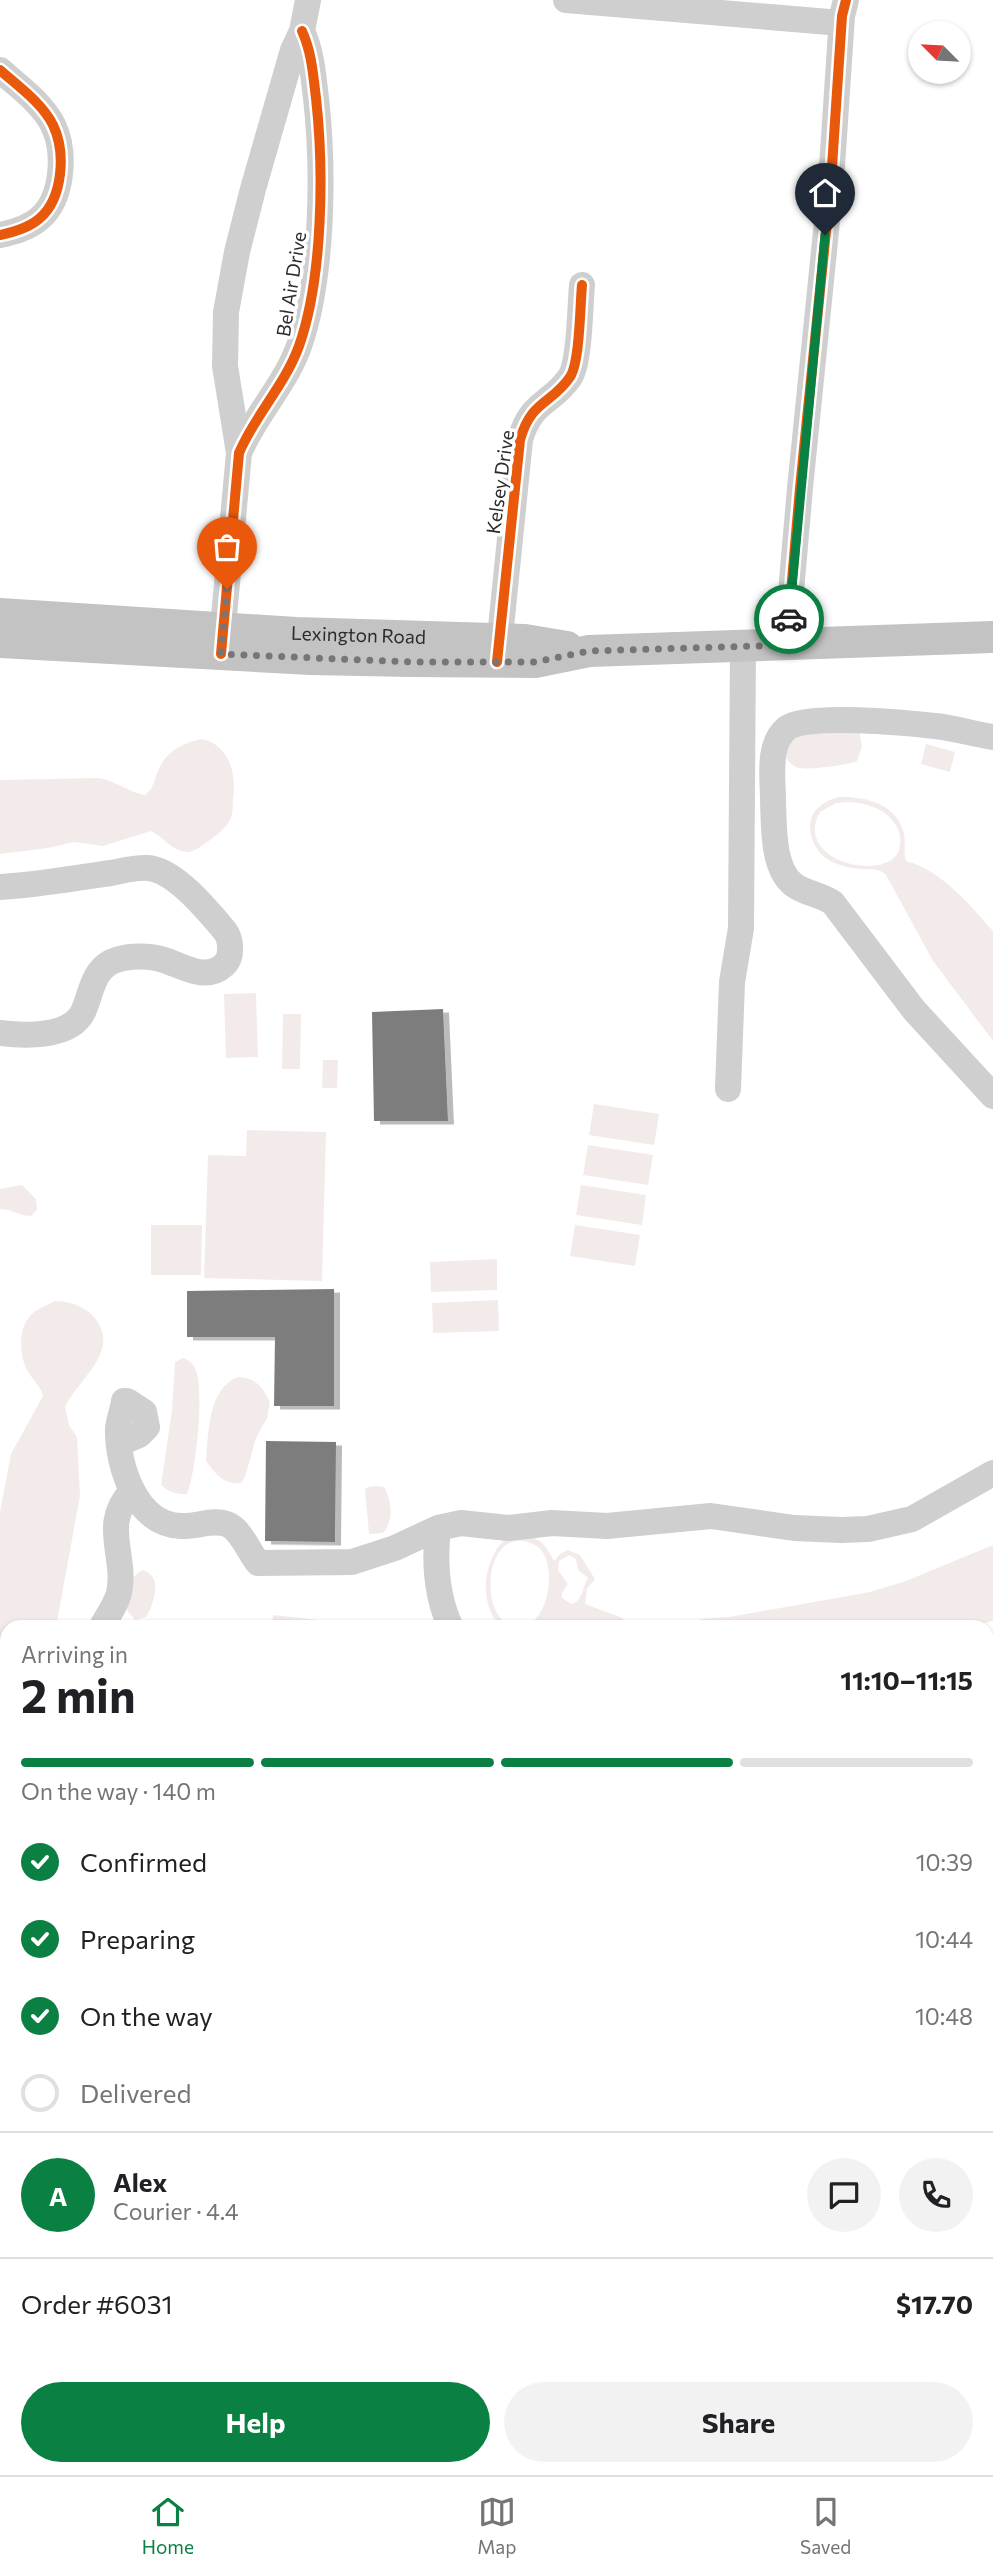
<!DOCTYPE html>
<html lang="en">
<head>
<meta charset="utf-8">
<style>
	:root { --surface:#fff; --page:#f2f2f2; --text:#202124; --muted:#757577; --line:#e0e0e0; --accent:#0b8043 }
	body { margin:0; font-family:Commissioner,sans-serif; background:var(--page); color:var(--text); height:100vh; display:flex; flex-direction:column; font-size:26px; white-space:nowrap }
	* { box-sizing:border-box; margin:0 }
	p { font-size:23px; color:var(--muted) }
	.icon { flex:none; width:38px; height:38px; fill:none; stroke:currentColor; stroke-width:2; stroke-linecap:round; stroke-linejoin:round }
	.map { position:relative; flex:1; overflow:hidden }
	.details { position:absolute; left:0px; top:1620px; width:994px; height:856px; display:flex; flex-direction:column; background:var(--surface); border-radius:21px 21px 0 0; box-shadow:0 2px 5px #0004 }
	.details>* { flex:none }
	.needle { width:46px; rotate:294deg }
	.fabs { position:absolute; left:908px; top:21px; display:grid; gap:14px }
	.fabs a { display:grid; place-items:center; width:63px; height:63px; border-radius:50%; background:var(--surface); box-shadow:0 2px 5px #0004; font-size:35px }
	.pin { position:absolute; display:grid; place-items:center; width:60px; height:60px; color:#fff; margin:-72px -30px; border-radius:50% 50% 50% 0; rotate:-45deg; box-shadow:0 0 7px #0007 }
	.pin .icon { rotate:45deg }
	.courier { position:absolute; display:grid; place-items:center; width:70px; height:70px; margin:-35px; border:5px solid #0b8043; border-radius:50%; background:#fff; color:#222; box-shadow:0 2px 9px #0007 }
	.overview em { font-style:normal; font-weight:700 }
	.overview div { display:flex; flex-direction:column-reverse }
	.overview { display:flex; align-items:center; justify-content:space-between; height:119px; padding:0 21px }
	h1 { font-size:46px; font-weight:700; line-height:52px }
	.bar { display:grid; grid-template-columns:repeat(4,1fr); gap:10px 7px; align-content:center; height:84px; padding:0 21px }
	.bar i { height:9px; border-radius:5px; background:var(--line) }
	.bar .current { background:var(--accent) }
	.bar p { grid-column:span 4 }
	.line { display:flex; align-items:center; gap:18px; padding:0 21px; border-top:2px solid var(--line) }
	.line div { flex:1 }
	.round { display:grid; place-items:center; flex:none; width:74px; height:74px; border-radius:37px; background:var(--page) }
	ol { padding:0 21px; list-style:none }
	li { display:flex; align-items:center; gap:21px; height:77px }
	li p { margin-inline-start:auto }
	li .icon { padding:7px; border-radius:50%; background:var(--accent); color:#fff; stroke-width:4 }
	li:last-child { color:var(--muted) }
	li i { width:38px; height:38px; border:4px solid var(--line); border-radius:50% }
	.button { display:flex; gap:14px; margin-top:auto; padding:14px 21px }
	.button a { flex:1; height:80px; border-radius:42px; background:var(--accent); color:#fff; font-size:28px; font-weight:700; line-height:80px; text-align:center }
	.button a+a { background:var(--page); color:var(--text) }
	.tab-bar { display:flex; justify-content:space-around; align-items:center; height:98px; border-top:2px solid var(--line); background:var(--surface); font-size:19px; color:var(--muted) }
	.tab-bar a { display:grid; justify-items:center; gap:4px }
	.tab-bar .current { color:var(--accent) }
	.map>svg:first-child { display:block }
</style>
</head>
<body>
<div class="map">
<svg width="993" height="2475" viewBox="0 0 993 2475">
	<defs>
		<filter id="shadow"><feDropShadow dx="6" dy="3.5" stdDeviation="0" flood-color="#0004"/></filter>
	</defs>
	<rect width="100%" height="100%" fill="#fff"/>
	<path fill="#f3ebea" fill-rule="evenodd" d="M859 729 862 747 857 761C848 765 809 770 799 768 793 767 790 763 786 758L789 736Z
		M202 739C229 745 237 774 233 799 232 807 234 812 230 820 225 829 216 836 207 842 202 846 195 851 188 852 172 852 164 837 151 831L103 846 74 842 48 848 0 854V780L99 778C116 781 128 792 145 795 155 787 153 781 158 771 166 751 182 743 202 739Z
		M926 744 955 752 950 772 921 764Z
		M839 797C865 796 897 804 904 833 906 842 903 851 906 861 941 870 970 905 993 931V1041L933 961 886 875C878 867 870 870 860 869 839 867 818 860 812 838 809 828 809 819 815 811 821 804 830 799 839 797ZM848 802C865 803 885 808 895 824 899 830 901 837 900 844 898 886 790 864 820 812L836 803Z
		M256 993 258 1057 226 1058 224 994Z
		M283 1014H301L300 1069H282Z
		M323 1060H338L337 1088H322Z
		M594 1104 659 1114 654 1145 589 1135Z
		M247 1130 326 1132 322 1281 204 1278 208 1155 246 1156Z
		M588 1145 653 1155 648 1185 583 1175Z
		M22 1185 36 1199 37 1210 31 1216C20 1216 11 1209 0 1209V1189Z
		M581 1185 646 1195 642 1225 576 1215Z
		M151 1225H202L201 1275H151Z
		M575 1225 640 1235 635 1266 570 1256Z
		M497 1259V1290L431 1292 430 1262Z
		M498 1300 499 1331 433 1333 432 1303Z
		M55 1301C68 1301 81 1305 91 1314 126 1349 77 1379 65 1407L69 1425 77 1437 80 1496 56 1627 7 1628V1904L0 1956V1512L11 1454 43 1396C41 1386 34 1382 29 1373 19 1358 17 1329 31 1315 37 1309 47 1305 55 1301Z
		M183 1358C188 1360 192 1362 195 1368 205 1386 196 1474 187 1494 175 1494 170 1493 161 1485L172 1410 175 1362Z
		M238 1377C256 1378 262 1386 270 1402L267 1418 256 1438 245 1477 241 1483C223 1485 216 1474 206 1461 208 1434 208 1388 238 1377Z
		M378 1486 384 1487C392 1501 394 1521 383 1533L369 1534 365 1489 368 1487Z
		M509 1536C536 1536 541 1536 554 1561L561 1553 568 1550 580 1555 595 1579 587 1589 585 1604 620 1617 635 1627H524C531 1623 536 1620 540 1613 551 1597 555 1553 533 1544 485 1522 476 1617 514 1627H501C477 1604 483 1555 509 1536ZM569 1555 576 1559 578 1570 588 1578C582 1587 583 1601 572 1604L562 1598V1593L568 1584 558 1570 559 1561Z
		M993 1545V1621L961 1628 686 1627 701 1619 729 1617 870 1592 906 1581Z
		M143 1570C163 1577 155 1601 146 1617L135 1620 127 1610C128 1595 128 1576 143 1570Z
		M273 1615 372 1626V1627H272Z"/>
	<path fill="#7d7d7d" filter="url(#shadow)" d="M443 1009 448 1121H374L372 1012Z
		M334 1289V1406H274L275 1337H187V1291Z
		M266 1441 336 1442 335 1542 265 1541Z"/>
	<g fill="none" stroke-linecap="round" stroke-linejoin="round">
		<path stroke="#cfcfcf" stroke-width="26" d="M566 0 841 23
			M0 235C14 232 29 228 40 218 63 198 66 152 53 125 42 103 18 86 0 70
			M239 453 225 366 226 312 237 252 253 189 293 50 302 31 308 0
			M789 645V615L800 488 831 182 842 16 846 0
			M221 649 239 453C255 415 285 385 299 346 323 278 324 170 316 98 313 75 312 53 302 31
			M498 657 520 440C531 400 552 404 570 377 580 362 580 305 582 285
			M993 737C974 734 954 728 935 726 908 723 806 713 787 728 767 744 773 778 773 800 774 825 772 869 794 885 806 894 821 894 833 903L914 1010 993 1096
			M0 887C37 885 74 878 111 873 122 871 136 867 148 868 175 870 208 911 225 931 231 939 233 957 224 965 205 982 183 966 164 960 149 955 126 955 111 962 92 972 91 995 83 1012 70 1038 24 1036 0 1033
			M728 1089 732 982 741 928 743 647
			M120 1443 139 1435 147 1427 144 1412 127 1401H124C123 1410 119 1419 118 1428 117 1465 136 1525 181 1526 197 1527 214 1518 229 1525 242 1532 249 1552 258 1563L352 1562 395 1548 438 1528C434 1563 436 1596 451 1628
			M438 1528 461 1523 508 1528 552 1523 607 1526 711 1516 794 1528 841 1530 868 1529 912 1519 993 1473
			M101 1628C107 1617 116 1605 119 1593 127 1556 100 1524 132 1491
			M0 2087 7 2065
			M0 2259 7 2244
			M987 2311 993 2314
			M0 2411 7 2415
			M987 2453H993
			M154 2469 159 2475
			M651 2469V2475
			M319 2475 340 2469"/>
		<g stroke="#c3c3c3" stroke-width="32">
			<path id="s1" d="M0 614 296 633 525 640 567 647"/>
			<path d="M0 642 311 659 411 661 535 662 589 651 993 637"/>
		</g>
		<g stroke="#fff" stroke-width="15">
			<path id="cycleway" d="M0 235C14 232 29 228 40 218 63 198 66 152 53 125 42 103 18 86 0 70
				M789 645V615L800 488 831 182 842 16 846 0
				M221 654 239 453C255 415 285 385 299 346 323 278 324 170 316 98 313 75 312 53 302 31
				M497 662 520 440C531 400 552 404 570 377 580 362 580 305 582 285"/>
		</g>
		<use href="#cycleway" stroke="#e8590c" stroke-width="10"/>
	</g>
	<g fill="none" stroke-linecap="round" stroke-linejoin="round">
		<path stroke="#767676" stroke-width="7" stroke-dasharray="0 12.6" d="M227 589 221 654 411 662H535L589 651 789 645V619"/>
		<path stroke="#0b8043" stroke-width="9" d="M789 619 825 235"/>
	</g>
	<g text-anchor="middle" stroke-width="7" stroke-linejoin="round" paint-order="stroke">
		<g font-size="19" fill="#2c2c2c" stroke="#fff">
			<text transform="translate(291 284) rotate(-81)" y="7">Bel Air Drive</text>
			<text transform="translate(500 482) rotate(-82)" y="7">Kelsey Drive</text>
			<text dy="7" stroke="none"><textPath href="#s1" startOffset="359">Lexington Road</textPath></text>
		</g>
	</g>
</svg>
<div class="fabs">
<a><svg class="needle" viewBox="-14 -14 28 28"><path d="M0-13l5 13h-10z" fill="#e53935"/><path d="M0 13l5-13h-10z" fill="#757577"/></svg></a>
</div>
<div class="pin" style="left:227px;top:589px;background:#ea580c"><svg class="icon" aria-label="bag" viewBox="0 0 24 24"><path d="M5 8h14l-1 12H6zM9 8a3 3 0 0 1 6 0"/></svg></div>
<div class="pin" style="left:825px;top:235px;background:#1f2937"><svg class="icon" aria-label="home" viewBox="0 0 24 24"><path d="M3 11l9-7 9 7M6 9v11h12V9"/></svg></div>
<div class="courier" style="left:789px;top:619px"><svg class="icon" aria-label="car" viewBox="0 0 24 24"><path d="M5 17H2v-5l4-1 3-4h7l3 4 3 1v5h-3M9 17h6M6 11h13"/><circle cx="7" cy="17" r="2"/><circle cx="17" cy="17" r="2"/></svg></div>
<section class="details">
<div class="overview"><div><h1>2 min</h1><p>Arriving in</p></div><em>11:10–11:15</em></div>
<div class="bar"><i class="current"></i><i class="current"></i><i class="current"></i><i></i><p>On the way · 140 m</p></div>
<ol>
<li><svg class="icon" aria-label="check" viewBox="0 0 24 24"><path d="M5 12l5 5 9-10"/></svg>Confirmed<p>10:39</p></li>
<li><svg class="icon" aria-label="check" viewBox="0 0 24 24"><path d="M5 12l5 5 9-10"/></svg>Preparing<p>10:44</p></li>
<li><svg class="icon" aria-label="check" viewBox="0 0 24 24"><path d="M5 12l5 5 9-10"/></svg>On the way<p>10:48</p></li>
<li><i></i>Delivered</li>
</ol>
<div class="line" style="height:126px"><b class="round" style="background:var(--accent);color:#fff">A</b><div><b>Alex</b><p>Courier · 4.4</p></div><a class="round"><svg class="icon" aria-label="chat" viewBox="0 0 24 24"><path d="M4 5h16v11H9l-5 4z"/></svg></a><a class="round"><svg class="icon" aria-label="phone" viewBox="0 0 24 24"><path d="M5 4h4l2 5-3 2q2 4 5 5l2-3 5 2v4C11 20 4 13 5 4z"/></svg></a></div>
<div class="line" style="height:91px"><div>Order #6031</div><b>$17.70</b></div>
<div class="button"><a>Help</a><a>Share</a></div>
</section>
</div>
<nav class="tab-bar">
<a class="current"><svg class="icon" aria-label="home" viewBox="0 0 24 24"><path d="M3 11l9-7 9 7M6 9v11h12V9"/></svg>Home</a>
<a><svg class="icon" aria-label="map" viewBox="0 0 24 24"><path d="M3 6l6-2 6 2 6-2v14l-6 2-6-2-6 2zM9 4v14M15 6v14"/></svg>Map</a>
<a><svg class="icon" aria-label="saved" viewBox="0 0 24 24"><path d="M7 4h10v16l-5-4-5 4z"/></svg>Saved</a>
</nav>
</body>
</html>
